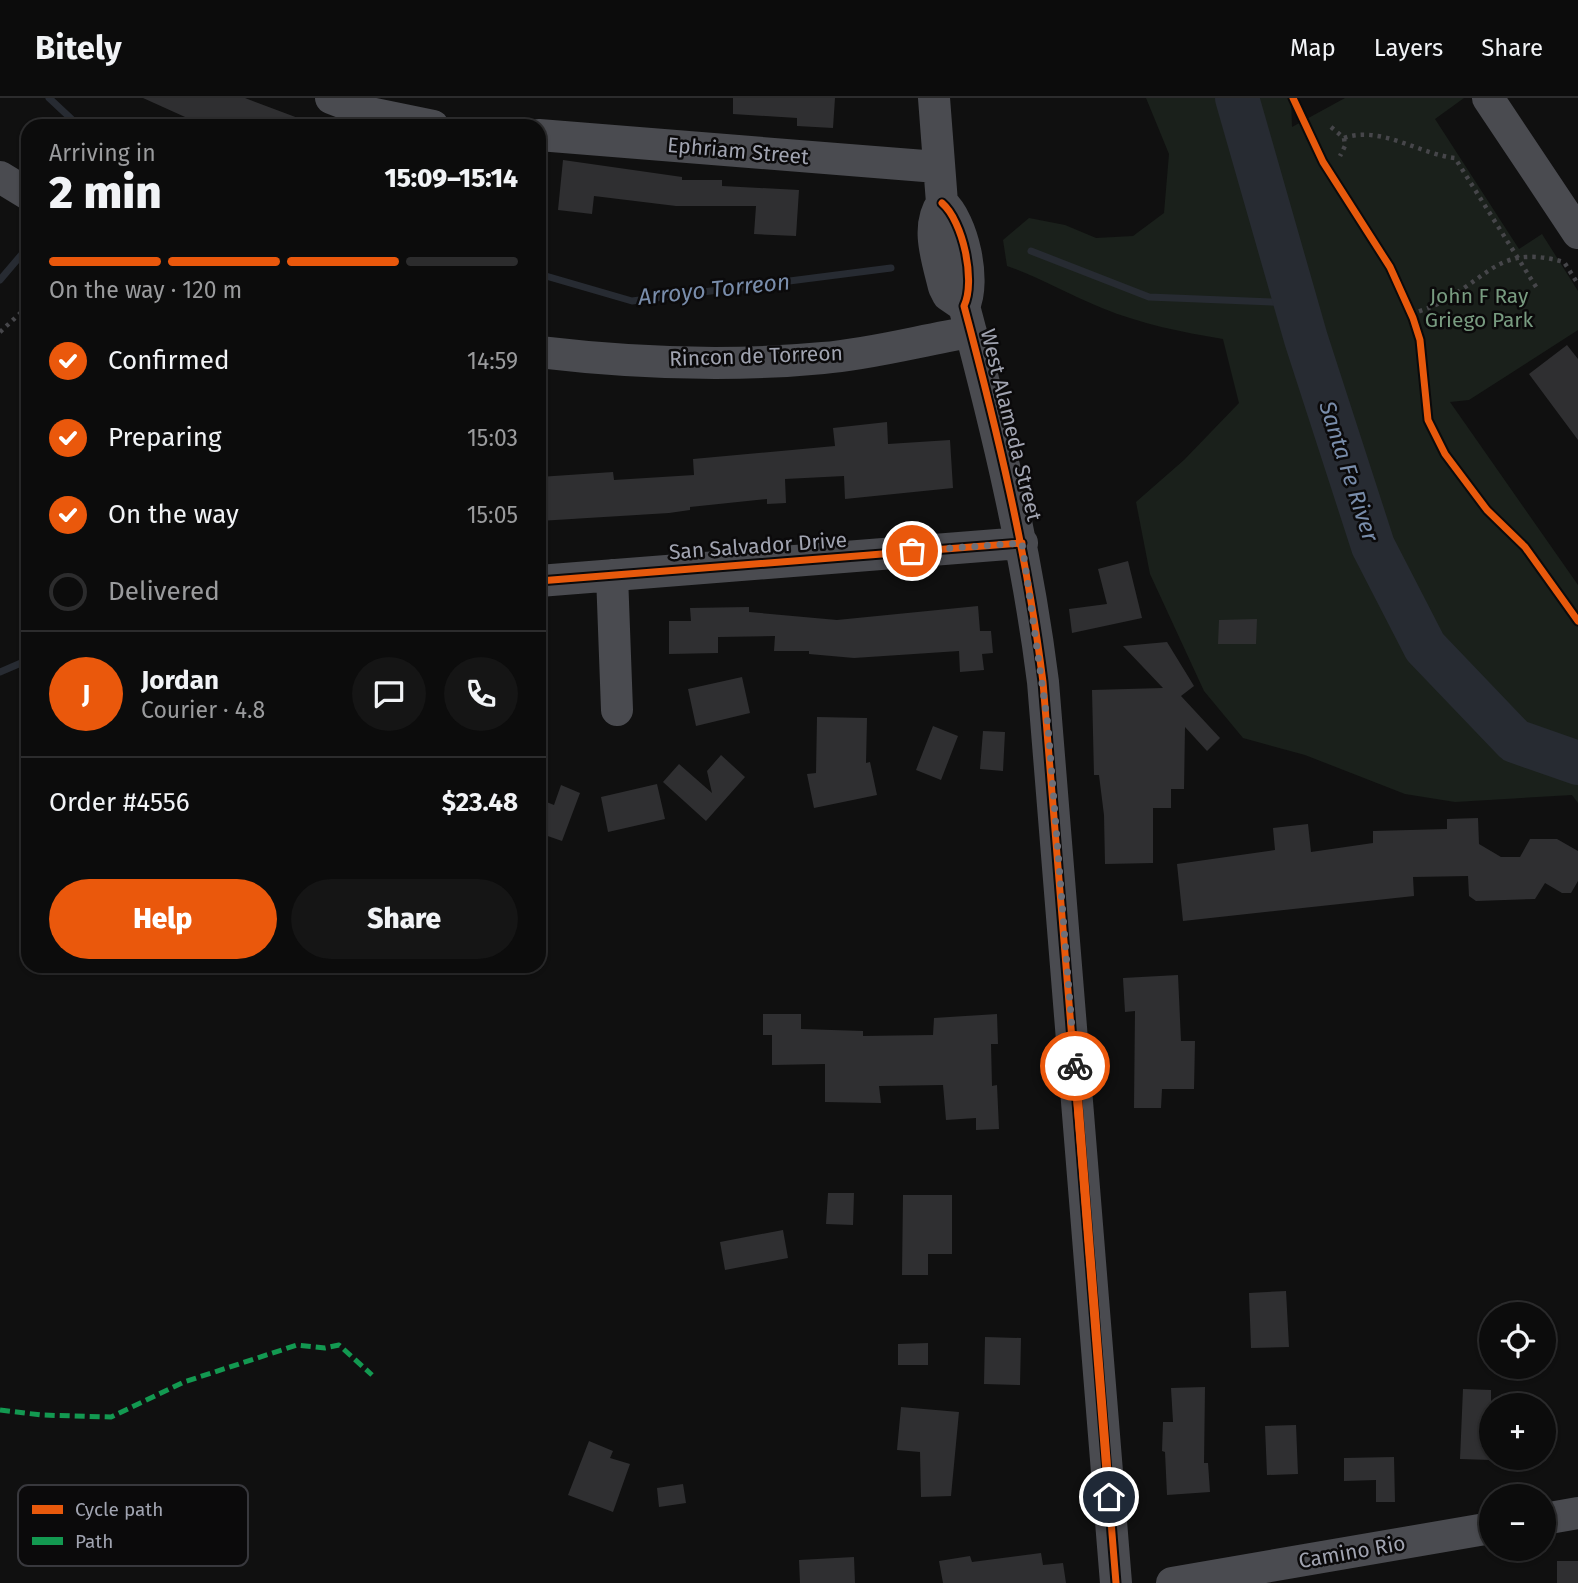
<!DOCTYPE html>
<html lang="en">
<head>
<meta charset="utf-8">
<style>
	:root { --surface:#0c0c0c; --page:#151515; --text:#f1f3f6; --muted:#9a9b9d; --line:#2c2c2d; --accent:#ea580c }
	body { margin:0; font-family:"Fira Sans",sans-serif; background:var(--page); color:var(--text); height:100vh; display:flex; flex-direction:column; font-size:26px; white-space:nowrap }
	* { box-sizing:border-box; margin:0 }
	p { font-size:23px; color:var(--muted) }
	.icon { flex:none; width:38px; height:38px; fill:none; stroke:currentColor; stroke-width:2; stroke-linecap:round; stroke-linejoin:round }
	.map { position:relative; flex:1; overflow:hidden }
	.panel { position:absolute; left:21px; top:21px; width:525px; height:854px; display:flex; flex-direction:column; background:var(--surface); border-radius:21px; box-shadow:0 2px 5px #0004,0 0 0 2px var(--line) }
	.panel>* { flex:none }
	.buttons { position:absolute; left:1479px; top:1204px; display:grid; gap:14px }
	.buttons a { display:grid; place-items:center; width:77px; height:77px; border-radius:50%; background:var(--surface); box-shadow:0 2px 5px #0004,0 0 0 2px var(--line); font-size:35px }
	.pin { position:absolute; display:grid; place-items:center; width:60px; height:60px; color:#fff; margin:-30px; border:4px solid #fff; border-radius:50%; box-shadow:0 2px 7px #0007 }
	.courier { position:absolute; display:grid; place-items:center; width:70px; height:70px; margin:-35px; border:5px solid #ea580c; border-radius:50%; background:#fff; color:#222; box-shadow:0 2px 9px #0007 }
	.headline em { font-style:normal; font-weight:800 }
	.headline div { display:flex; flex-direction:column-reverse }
	.headline { display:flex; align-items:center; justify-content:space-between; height:119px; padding:0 28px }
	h1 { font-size:46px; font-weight:800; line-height:52px }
	.bar { display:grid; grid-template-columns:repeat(4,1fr); gap:10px 7px; align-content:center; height:84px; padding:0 28px }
	.bar i { height:9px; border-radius:5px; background:var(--line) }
	.bar .active { background:var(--accent) }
	.bar p { grid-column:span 4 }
	.line { display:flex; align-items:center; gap:18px; padding:0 28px; border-top:2px solid var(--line) }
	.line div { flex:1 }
	.round { display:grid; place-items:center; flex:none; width:74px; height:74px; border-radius:37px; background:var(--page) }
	ol { padding:0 28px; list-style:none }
	li { display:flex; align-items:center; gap:21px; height:77px }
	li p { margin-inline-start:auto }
	li .icon { padding:7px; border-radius:50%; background:var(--accent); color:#fff; stroke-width:4 }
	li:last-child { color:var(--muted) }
	li i { width:38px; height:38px; border:4px solid var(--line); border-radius:50% }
	.primary-button { display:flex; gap:14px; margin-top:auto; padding:14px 28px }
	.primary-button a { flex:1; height:80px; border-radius:42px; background:var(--accent); color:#fff; font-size:28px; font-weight:800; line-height:80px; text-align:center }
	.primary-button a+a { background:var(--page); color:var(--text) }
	header { display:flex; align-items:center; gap:42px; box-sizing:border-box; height:98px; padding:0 35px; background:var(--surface); border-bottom:2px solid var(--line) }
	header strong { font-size:33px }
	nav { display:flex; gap:38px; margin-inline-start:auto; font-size:24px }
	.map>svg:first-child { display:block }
</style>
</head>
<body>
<header>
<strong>Bitely</strong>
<nav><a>Map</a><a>Layers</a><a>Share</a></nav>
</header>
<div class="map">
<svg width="1578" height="1485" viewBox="0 0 1578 1485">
	<rect width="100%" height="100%" fill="#101010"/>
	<path fill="#1a201b" d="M1146 0H1291L1292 29 1345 0H1464L1435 21 1519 151 1542 136 1578 193V232L1469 302 1450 304 1578 487V705L1572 697 1455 704 1405 696 1305 657 1243 640 1204 593 1150 476 1136 404 1184 362 1239 305 1223 241C1181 234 1141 226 1102 210 1069 197 1041 180 1007 168L1003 142 1029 120 1065 127 1096 140 1133 138 1164 115 1169 56Z"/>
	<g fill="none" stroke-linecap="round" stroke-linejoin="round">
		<path stroke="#272b32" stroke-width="7" d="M49 0 79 28
			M1031 153 1149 199 1296 205
			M539 176 632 203 891 170
			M0 182 28 149
			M0 574 28 562"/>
		<path stroke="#272b32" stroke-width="44" d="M1237 0 1306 241 1373 448 1425 549 1515 643 1578 665"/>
	</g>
	<path fill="#2f2f31" d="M143 0H245L314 26 205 28Z
		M733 0H835L833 30 797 28V20L733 16Z
		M563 62 682 79V82H722V88L799 92 796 138 754 136 756 108H676L594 98 592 116 558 112Z
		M1567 247 1578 261V342L1529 276Z
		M887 324 888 346 950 342 953 390 845 401 844 378 785 381 786 405 767 406V401L690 409V412L669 415 539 423V379L613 374 614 382 694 377 693 361 835 348 833 330Z
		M1128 463 1142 520 1072 535 1069 511 1107 506 1098 471Z
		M978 508 980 533H991L993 555 982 556 984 572 960 574 959 553 854 560 809 556V553H774L775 538 718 539V555L669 556V523H691L690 510 749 509V514L837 522Z
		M1257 521 1256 546H1218L1219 522Z
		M1167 544 1194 588 1181 598 1220 640 1207 653 1185 629 1184 691H1171V710H1153V765L1105 766 1104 717 1099 677H1094L1092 592 1163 590 1123 548Z
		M742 579 750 615 696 628 688 591Z
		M817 619 867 620 866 665 870 664 877 697 814 710 807 676 816 675Z
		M933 628 958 638 941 682 916 672Z
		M983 633 1005 634 1003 673 980 671Z
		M721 657 745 679 706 723 663 684 679 666 712 695 707 673Z
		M657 686 665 721 608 734 601 699Z
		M561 687 580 695 562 743 539 735V701L554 707Z
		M1478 720 1479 746 1501 759H1520L1530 741H1557L1578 753V783L1571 795H1562L1545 785 1535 801 1476 803 1469 798 1468 778 1413 779 1414 798 1183 823 1177 766 1275 752 1273 730 1308 726 1311 754 1373 745V733L1447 731V721Z
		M1178 877 1181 943H1195L1194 991H1162L1161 1010H1134L1135 913 1125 914 1123 880Z
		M763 916H801V931L863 933V938L933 937 934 920 997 916 998 946H991L992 988 997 987 999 1031 976 1032V1020L946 1022 943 987 879 988 881 1005 825 1004V966L772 967V937H763Z
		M828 1095H854L853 1127 826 1126Z
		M903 1097H952V1156H928V1177H902Z
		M783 1132 788 1160 725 1172 720 1144Z
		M1286 1193 1289 1249 1251 1250 1249 1195Z
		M985 1239 1021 1240 1020 1287 984 1286Z
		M928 1245V1267H898V1246Z
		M1205 1289 1204 1365H1208L1210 1394 1167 1397 1165 1354 1162 1353 1163 1324H1173L1171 1290Z
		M1463 1291 1491 1292V1362L1460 1361Z
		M901 1309 959 1314 951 1398 921 1399 920 1354 897 1352Z
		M1296 1327 1298 1376 1267 1377 1265 1328Z
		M589 1343 613 1353 610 1360 630 1366 613 1414 568 1397Z
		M1394 1359 1395 1404H1376V1382L1344 1383V1360Z
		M683 1386 686 1405 659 1409 657 1390Z
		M1041 1455 1043 1467 1063 1465 1066 1485H943L939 1463 970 1458 972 1464Z
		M854 1459 855 1485H800L799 1462Z
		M1557 1463H1578V1485H1557Z"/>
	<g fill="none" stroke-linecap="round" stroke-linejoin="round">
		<path stroke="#46464a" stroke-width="4.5" stroke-dasharray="3.5 5" stroke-linecap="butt" d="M1331 29 1344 40 1345 48 1340 58
			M1344 40C1380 27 1419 56 1455 60L1538 192
			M1411 216C1423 212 1436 208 1446 201 1493 175 1502 147 1564 164L1578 186
			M0 234 28 208"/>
		<path stroke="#4a4b50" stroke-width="32" d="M331 0 370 15 433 28
			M934 0 942 105C925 129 938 163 944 189L948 197 964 208
			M1488 0 1578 135
			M539 37 937 69
			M0 79 28 96
			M942 105C963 123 976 183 964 208 997 332 1027 456 1043 584L1116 1485
			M539 254C632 265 729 269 823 260 872 256 922 242 971 234
			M612 477 617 612
			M539 483 1022 445
			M1544 1421 1578 1415
			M1172 1485 1491 1430"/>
		<path stroke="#139951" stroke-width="5" stroke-dasharray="10 5" stroke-linecap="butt" d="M0 1312 41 1317 111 1319 184 1284 297 1247 325 1250 339 1247 372 1277"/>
		<g stroke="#0b0a0b" stroke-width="11">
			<path id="cycleway" d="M1293 0 1323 64 1390 169 1413 220 1420 242 1428 322 1445 356 1487 412 1525 449 1578 523
				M942 105C963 123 976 183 964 208 997 332 1027 456 1043 584L1116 1485
				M539 483 1022 445"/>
		</g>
		<use href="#cycleway" stroke="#e8590c" stroke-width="7"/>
	</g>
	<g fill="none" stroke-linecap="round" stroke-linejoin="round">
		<path stroke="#6e7079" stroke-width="7" stroke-dasharray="0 12.6" d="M912 453 1022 445 1048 628 1075 968"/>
		<path stroke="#ea580c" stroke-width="9" d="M1075 968 1109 1399"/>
	</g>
	<g text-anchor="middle" stroke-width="5" stroke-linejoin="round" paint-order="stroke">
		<g font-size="21" fill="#a1a4b1" stroke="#0b0a0b">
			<text transform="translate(738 53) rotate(5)" y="7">Ephriam Street</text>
			<text transform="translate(756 258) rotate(-2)" y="7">Rincon de Torreon</text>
			<text transform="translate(1011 327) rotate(76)" y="7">West Alameda Street</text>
			<text transform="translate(758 448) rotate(-4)" y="7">San Salvador Drive</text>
			<text transform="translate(1352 1454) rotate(-10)" y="7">Camino Rio</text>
		</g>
		<g font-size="21" fill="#789b80" stroke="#0b0a0b">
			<text x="1479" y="205">John F Ray<tspan x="1479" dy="24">Griego Park</tspan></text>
		</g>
		<g font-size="23" font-style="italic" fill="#798dab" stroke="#0b0a0b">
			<text transform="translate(714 191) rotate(-6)" y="8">Arroyo Torreon</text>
			<text transform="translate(1349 373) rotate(72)" y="8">Santa Fe River</text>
		</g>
	</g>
	<rect x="18" y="1387" width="230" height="81" rx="10" fill="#0b0a0b" stroke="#38383d" stroke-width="2"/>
	<rect x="32" y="1407" width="31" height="9" fill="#e8590c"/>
	<rect x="32" y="1439" width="31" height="8" fill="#139951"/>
	<g font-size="19" fill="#a1a4b1">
		<text x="75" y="1418">Cycle path</text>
		<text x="75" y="1450">Path</text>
	</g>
</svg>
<div class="buttons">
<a><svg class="icon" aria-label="locate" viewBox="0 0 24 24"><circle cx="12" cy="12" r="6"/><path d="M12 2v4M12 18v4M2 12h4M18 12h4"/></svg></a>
<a>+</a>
<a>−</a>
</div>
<div class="pin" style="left:912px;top:453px;background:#ea580c"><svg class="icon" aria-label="bag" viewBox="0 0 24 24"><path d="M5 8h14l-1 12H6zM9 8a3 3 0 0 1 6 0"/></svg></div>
<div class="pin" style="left:1109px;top:1399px;background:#1f2937"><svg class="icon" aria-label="home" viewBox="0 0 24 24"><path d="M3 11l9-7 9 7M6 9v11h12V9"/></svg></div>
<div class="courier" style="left:1075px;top:968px"><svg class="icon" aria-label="bike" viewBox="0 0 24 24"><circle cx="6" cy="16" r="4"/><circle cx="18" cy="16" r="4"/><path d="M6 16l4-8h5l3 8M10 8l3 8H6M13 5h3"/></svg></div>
<section class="panel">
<div class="headline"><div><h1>2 min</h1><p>Arriving in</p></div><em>15:09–15:14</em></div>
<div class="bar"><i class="active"></i><i class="active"></i><i class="active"></i><i></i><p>On the way · 120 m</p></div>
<ol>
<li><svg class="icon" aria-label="check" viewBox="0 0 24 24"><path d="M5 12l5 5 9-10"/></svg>Confirmed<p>14:59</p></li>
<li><svg class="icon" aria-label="check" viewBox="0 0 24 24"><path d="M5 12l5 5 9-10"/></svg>Preparing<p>15:03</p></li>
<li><svg class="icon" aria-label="check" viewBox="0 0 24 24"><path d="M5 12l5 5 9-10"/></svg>On the way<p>15:05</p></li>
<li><i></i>Delivered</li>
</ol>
<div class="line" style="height:126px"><b class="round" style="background:var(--accent);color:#fff">J</b><div><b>Jordan</b><p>Courier · 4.8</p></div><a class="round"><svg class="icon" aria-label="chat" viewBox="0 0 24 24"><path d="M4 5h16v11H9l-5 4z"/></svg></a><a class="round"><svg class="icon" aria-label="phone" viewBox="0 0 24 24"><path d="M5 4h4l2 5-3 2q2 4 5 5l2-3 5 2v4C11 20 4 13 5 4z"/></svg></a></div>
<div class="line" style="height:91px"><div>Order #4556</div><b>$23.48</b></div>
<div class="primary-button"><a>Help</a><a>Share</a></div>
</section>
</div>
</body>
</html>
